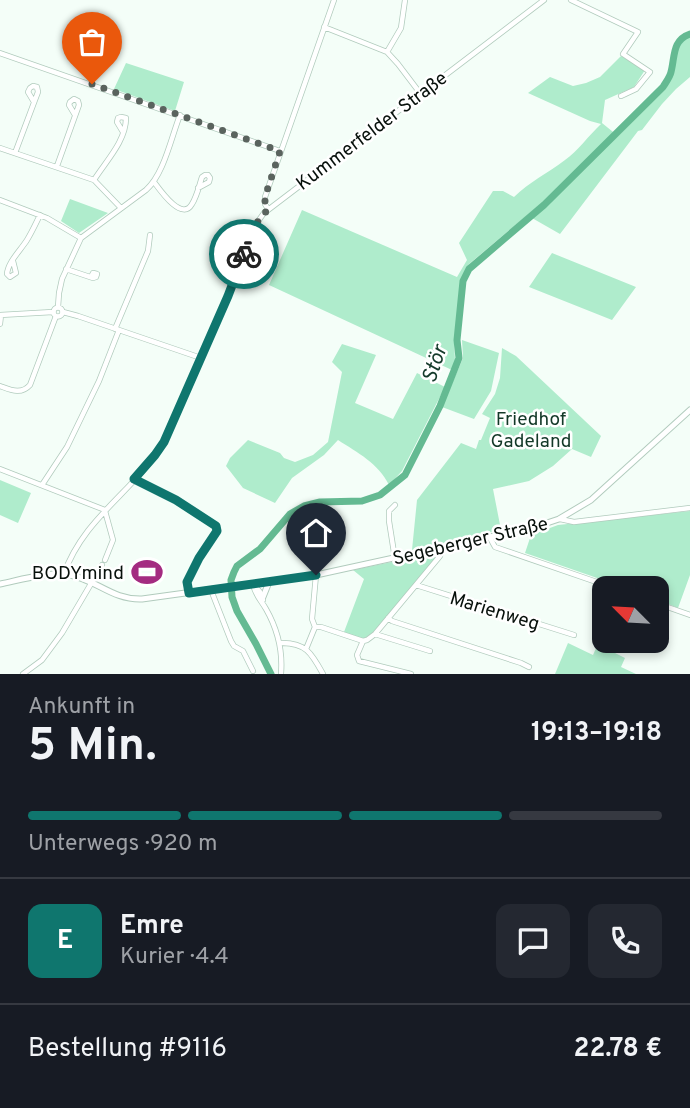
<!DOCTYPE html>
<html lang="de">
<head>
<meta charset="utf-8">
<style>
	:root { --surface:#171b24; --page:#242831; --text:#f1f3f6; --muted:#9ea1a6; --line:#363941; --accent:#0f766e }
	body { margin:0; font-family:Overpass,sans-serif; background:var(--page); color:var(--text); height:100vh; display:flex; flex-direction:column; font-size:26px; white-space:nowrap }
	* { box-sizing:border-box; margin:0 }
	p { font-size:23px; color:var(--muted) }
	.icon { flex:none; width:38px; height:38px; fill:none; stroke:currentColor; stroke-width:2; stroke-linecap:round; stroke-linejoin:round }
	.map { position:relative; height:674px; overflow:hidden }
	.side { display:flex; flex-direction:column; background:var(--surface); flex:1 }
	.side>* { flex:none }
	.needle { width:46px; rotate:294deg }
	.tools { position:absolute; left:592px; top:576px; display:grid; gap:14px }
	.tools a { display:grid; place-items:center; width:77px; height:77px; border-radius:14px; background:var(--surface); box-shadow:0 4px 10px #0003; font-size:35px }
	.pin { position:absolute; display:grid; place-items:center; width:60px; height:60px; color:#fff; margin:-72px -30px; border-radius:50% 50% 50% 0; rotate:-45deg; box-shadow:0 0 7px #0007 }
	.pin .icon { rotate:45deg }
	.courier { position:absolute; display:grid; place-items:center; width:70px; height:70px; margin:-35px; border:5px solid #0f766e; border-radius:50%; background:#fff; color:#222; box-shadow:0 2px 9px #0007 }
	.headline em { font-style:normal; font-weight:700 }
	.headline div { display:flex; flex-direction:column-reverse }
	.headline { display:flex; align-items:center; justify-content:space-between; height:119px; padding:0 28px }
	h1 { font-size:46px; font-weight:700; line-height:52px }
	.bar { display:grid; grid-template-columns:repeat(4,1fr); gap:10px 7px; align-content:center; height:84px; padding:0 28px }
	.bar i { height:9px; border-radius:5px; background:var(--line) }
	.bar .current { background:var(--accent) }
	.bar p { grid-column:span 4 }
	.line { display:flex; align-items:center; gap:18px; padding:0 28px; border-top:2px solid var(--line) }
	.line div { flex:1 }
	.round { display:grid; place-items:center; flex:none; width:74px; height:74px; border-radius:14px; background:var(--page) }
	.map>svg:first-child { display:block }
</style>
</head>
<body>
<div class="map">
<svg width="690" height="674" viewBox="0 0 690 674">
	<rect width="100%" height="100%" fill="#f4fef8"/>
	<path fill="#afeccc" d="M690 34V77L676 89 662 104 642 130 638 131 560 234 532 218 540 212 538 206 469 264 461 279 454 342 455 360 452 370 269 285 302 210 457 277 467 260 459 243 493 191H503L514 197C529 182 548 173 565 160 577 152 589 135 601 124L590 121 528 93 550 77 573 86 586 83 600 77 621 56 645 70 634 87 605 100 602 123 618 136 630 124 629 122C642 108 662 94 670 76 676 61 670 40 690 34Z
		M126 63 184 82 175 111 114 89Z
		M70 199 108 213 79 233 61 221Z
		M552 253 636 287 612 320 529 287Z
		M462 340 499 353 491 391 474 419 442 407 463 358Z
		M342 344 376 355 355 403 393 419 417 373 445 387 402 471 389 485C378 463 358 453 338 440L324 455 292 478 275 503 243 488 226 466 230 458 248 440 280 453 284 458 295 462 313 455 328 442 342 372 332 362Z
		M502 348 516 356 601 436 591 457 572 449 553 466 529 481 493 489 501 530 412 550 417 500 461 443 476 449 479 440H481L490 418 482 414 495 394 500 378Z
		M0 480 31 493 18 523 0 515Z
		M690 511V575L678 608 656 599V588H626L525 553 531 535 558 525Z
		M435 553 437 556 436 560 375 632 363 639 344 632 364 579 353 570Z
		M604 630V640L620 641 615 653 625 658 621 667 636 674H555L568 643 593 655Z"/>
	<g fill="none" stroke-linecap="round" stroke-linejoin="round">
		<path stroke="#64ba92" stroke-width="7" d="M271 674 256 644 237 611 232 597 231 580 234 572 237 566 260 549 290 514 304 506 320 502 362 501 380 495 405 475 440 406 459 358 457 340 463 281 469 269 544 205 663 87C666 82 670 77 671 72 675 57 672 40 690 34"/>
		<g stroke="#b1cbbd" stroke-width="6">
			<path id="minor" d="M571 0 638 32 623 54 650 72 636 89 621 96
				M324 27 387 52 398 64 420 93
				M387 52 401 28 405 0
				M0 53 280 151
				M0 148 94 180 121 208
				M15 153 38 92 37 87 33 86 30 88 28 92 34 102
				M57 166 79 105 78 101 74 99 70 102 69 105 75 115
				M94 180C106 161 126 141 126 118L121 117 118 118 117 122 123 132
				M154 182C160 190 182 222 192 204 197 196 199 186 202 177L205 175H208L210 178 209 182 198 188
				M0 200 47 218 81 238
				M268 209 265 204V197L334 0
				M13 261 16 273 10 277 7 274C8 262 20 251 27 240 32 232 36 223 40 215
				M66 269 93 278 96 277 97 274 93 273 91 277
				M58 307 59 293 62 279 81 238 146 190C164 174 171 138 180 115
				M53.5 312a4.5 4.5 0 1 1 9 0a4.5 4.5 0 1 1-9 0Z
				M63 312 78 316 201 358
				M0 315 53 312
				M0 324 1 315
				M115 329 148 251 150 235
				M0 386C11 390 21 395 30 385L56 316
				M0 469 105 510
				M134 479 176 500 216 525 217 531 199 558 187 582 189 593
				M42 485 67 447 99 381 119 330
				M560 519 574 522 690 508
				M490 538 495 547 614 588
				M395 559 389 521V511L395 505
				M105 560 113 540 105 511
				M64 574C84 517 135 491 164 442L228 296 256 224 264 213 544 0
				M253 584C255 595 261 600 266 609 278 630 283 650 281 674
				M253 584 260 592 263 600
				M416 585 574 635
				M211 590 231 641 234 646 243 651 253 671
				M656 603 690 615
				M388 618 392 621 521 663 529 667
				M315 627 312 619 316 575
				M375 634 430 651
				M363 641 357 655 359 661 411 674
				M280 643C306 642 312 654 323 674
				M306 649 315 627H321L363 641 367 640 375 634 440 556 443 548
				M23 674 42 660 62 633 102 565"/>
		</g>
		<g stroke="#b1cbbd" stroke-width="7">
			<path id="major" d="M0 584C20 580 50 571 70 575 97 580 112 600 142 599L316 575 535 527 559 519 591 500 690 410
				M263 597 269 582"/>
		</g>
		<use href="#minor" stroke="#fff" stroke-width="4.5"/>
		<use href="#major" stroke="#fff" stroke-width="5"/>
	</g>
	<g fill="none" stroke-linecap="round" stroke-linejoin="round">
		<path stroke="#5a635e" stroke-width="7" stroke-dasharray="0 12.6" d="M92 84 280 151 265 197V204L268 209 256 224 244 254"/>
		<path stroke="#0f766e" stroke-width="9" d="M244 254 228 296 164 442 155 455 134 479 176 500 216 526 217 531 199 558 187 582 189 593 316 575"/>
	</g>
	<defs>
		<g id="stadium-bare" transform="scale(2.415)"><path d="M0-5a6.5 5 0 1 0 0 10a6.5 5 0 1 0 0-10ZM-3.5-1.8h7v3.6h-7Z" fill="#a42b81" stroke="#fff" stroke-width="2.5" paint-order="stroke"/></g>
	</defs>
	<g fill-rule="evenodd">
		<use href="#stadium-bare" x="147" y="572"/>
	</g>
	<g text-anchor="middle" stroke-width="5" stroke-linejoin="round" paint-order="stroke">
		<g font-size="19" fill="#07100b" stroke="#fff">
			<text transform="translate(371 130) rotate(-37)" y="7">Kummerfelder Straße</text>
			<text transform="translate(470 540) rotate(-13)" y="7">Segeberger Straße</text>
			<text transform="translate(495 610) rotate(17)" y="7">Marienweg</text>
		</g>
		<g font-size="19" fill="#133928" stroke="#fff">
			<text x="531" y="425">Friedhof<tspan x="531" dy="22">Gadeland</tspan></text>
		</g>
		<g font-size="19" fill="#07100b" stroke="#fff" text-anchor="end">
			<text x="124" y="579">BODYmind</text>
		</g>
		<g font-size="21" font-style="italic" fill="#143a2a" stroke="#fff">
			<text transform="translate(434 364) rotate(-71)" y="7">Stör</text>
		</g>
	</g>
</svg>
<div class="tools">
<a><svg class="needle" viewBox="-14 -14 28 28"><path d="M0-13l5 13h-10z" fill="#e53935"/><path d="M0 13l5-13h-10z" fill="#9ea1a6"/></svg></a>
</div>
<div class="pin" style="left:92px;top:84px;background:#ea580c"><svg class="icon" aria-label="bag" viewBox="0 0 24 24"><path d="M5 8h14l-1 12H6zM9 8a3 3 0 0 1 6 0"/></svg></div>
<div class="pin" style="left:316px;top:575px;background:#1f2937"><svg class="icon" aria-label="home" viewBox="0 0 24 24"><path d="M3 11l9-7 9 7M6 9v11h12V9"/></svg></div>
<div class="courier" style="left:244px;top:254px"><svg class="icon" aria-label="bike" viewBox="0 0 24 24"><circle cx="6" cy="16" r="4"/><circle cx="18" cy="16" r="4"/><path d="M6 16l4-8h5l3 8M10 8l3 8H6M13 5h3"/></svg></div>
</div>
<section class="side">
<div class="headline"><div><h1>5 Min.</h1><p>Ankunft in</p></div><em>19:13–19:18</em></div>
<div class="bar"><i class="current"></i><i class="current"></i><i class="current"></i><i></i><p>Unterwegs · 920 m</p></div>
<div class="line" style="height:126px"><b class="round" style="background:var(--accent);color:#fff">E</b><div><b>Emre</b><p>Kurier · 4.4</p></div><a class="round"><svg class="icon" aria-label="chat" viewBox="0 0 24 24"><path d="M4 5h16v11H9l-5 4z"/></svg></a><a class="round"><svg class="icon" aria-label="phone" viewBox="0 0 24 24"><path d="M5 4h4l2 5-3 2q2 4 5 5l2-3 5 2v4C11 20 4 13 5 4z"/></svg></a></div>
<div class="line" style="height:91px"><div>Bestellung #9116</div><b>22.78 €</b></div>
</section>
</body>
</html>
